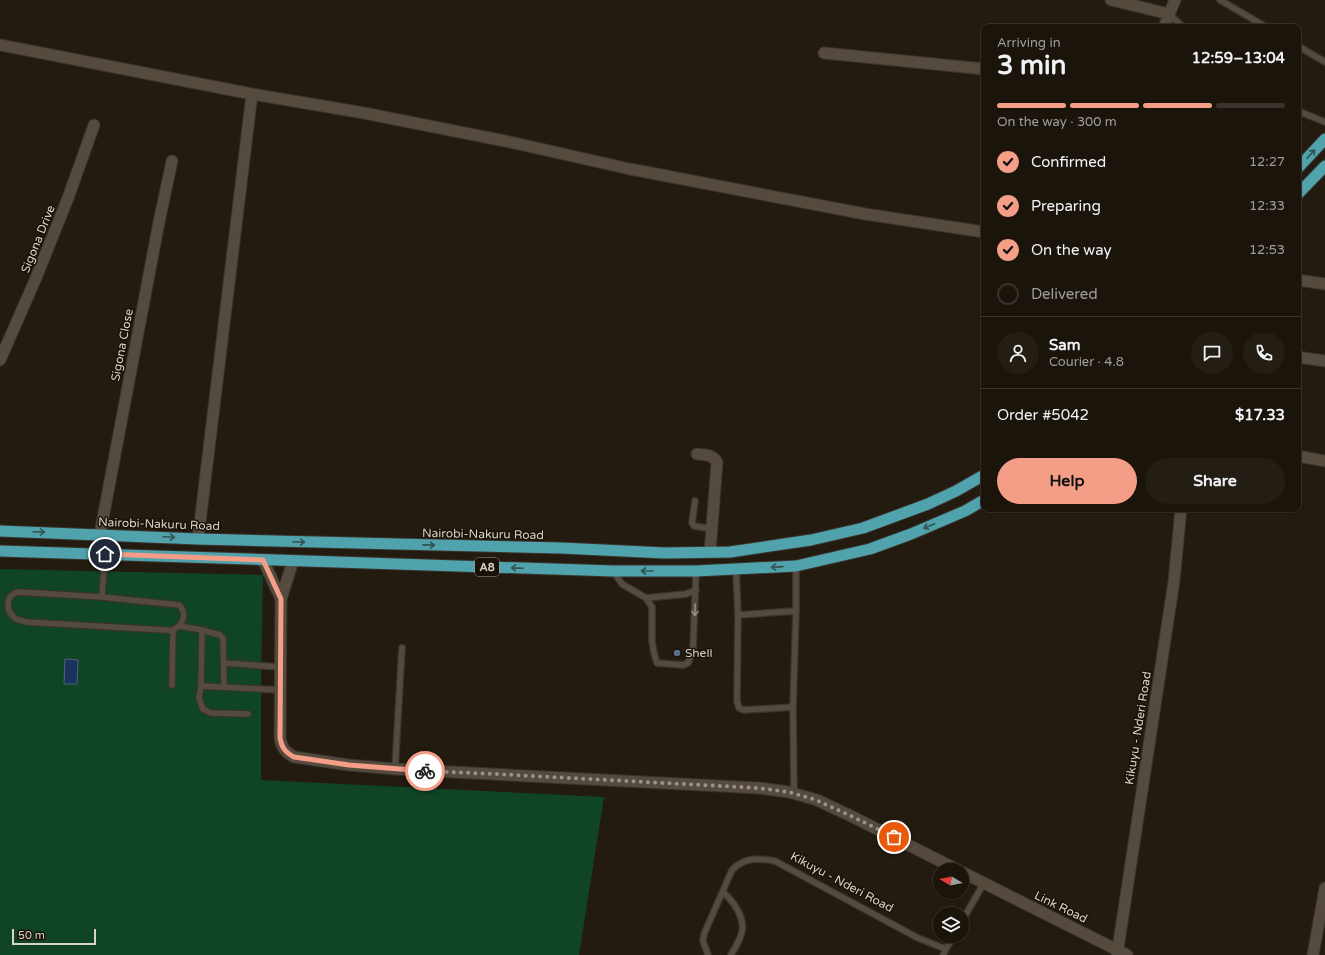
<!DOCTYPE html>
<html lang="en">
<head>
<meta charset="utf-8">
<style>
	:root { --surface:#1a140b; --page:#231d14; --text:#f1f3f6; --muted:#9f9e9d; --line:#38332c; --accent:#f49e87 }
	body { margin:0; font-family:"Varela Round",sans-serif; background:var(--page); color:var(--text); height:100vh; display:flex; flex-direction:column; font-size:15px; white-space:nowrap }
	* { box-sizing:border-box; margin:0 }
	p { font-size:13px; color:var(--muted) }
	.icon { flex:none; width:22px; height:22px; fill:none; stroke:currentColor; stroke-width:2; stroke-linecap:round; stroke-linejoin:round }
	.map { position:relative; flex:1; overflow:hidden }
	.drawer { position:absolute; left:981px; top:24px; width:320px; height:488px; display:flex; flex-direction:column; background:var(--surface); border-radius:8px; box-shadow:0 1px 3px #0004,0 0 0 1px var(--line) }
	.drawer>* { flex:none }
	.needle { width:26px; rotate:280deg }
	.fabs { position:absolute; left:933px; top:863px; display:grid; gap:8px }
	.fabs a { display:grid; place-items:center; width:36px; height:36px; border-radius:50%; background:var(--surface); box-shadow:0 1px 3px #0004,0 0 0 1px var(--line); font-size:20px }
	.scale { position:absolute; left:12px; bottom:10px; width:84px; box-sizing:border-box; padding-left:4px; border:2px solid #d8d2cb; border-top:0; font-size:11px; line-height:14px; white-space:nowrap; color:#d8d2cb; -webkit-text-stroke:3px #1a1207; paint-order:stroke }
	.pin { position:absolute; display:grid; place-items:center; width:34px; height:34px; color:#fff; margin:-17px; border:2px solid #fff; border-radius:50%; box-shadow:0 1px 4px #0007 }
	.courier { position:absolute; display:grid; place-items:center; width:40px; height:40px; margin:-20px; border:3px solid #f49e87; border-radius:50%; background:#fff; color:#222; box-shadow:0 1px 5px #0007 }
	.overview em { font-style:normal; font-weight:800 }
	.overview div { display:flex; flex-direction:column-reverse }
	.overview { display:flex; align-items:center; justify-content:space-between; height:68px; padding:0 16px }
	h1 { font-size:26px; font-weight:800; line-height:30px }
	.bar { display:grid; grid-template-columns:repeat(4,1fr); gap:6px 4px; align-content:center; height:48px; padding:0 16px }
	.bar i { height:5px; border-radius:3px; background:var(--line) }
	.bar .on { background:var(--accent) }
	.bar p { grid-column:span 4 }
	.line { display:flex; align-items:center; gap:10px; padding:0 16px; border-top:1px solid var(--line) }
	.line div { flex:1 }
	.round { display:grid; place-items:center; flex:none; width:42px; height:42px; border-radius:21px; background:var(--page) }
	ol { padding:0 16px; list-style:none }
	li { display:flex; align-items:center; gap:12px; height:44px }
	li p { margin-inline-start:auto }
	li .icon { padding:4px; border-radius:50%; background:var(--accent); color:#111; stroke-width:4 }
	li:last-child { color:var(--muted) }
	li i { width:22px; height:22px; border:2px solid var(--line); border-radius:50% }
	.button { display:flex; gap:8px; margin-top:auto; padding:8px 16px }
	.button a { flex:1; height:46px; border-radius:24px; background:var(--accent); color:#111; font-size:16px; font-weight:800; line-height:46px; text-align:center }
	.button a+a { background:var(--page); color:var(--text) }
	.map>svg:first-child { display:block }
</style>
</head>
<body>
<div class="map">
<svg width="1325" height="955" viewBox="0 0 1325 955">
	<rect width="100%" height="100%" fill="#231b0f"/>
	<path fill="#0f4425" d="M0 569 263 575 261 688V780L604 797 579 955H0Z"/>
	<path fill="#19335d" stroke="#52637e" d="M65 659 78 660 77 684H64Z"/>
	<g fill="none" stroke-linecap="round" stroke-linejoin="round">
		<g stroke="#39332d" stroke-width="8">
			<path id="service" d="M1220 0 1266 27
				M1169 14 1183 27
				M1298 46 1325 62
				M1298 111 1325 122
				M695 501 692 523 694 526 712 529
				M736 570 738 615 796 611V566
				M613 571 622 584 646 598 652 607V641L654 653 657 663 683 665 688 663 693 650 696 571
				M102 597 19 592C5 594 5 611 16 619 19 620 23 621 26 622L165 630C168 630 172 631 174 629 184 625 187 612 179 605L102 597 105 554
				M646 598 686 594 696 590
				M738 615 737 701 739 708 744 710 793 707
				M179 626 202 630 201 686 199 698 203 709 211 713 248 714
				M202 630 220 635 223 638 224 687
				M223 663 281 667
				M172 685 173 630
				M201 686 280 690
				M395 769 402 648
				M794 793 793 707 796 611
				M723 892C733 901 745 917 742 932 740 940 735 948 731 955
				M962 921 984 883
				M708 955 703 941 704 934 732 870C744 857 759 858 775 861L918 938 946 949 954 936
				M943 955 946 949"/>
		</g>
		<g stroke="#39332d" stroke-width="13">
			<path id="minor" d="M1111 0 1169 14
				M1164 27 1175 0
				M0 45 252 94 364 113 505 141 630 169 865 214 984 232
				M824 53 984 69
				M1298 280 1325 284
				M1298 357 1325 361
				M0 360 36 278 68 198 94 125
				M697 454C705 455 712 454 717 462L710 552
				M1298 456 1325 461
				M100 534 159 222 172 161
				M198 539 252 94
				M263 560 281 599
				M293 561 281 599 280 738C282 748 285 752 294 757L349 765 395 769 759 788 789 792 817 800 851 816 958 870
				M962 872 1127 955
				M1117 955 1174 581 1181 509
				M1313 955 1325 888"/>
		</g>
		<g stroke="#39332d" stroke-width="13">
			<path id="trunk" d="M1298 168 1325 139
				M1298 194 1325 166
				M0 531 198 539 561 548 665 553 730 552 811 540 863 528 928 504 956 491 984 475
				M0 551 613 571H696L796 566 870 549 911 534 965 511 984 500"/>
		</g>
		<use href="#service" stroke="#544b3e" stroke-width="5.5"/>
		<use href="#minor" stroke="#544b3e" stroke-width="11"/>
		<use href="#trunk" stroke="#50a2ac" stroke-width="11"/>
	</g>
	<defs><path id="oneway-shaft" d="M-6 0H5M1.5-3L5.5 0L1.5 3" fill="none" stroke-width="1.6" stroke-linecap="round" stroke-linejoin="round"/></defs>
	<g stroke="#325351">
		<use href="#oneway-shaft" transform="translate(1311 154) rotate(-47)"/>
		<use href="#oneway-shaft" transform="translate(929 526) rotate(157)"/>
		<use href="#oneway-shaft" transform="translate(39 532) rotate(2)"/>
		<use href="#oneway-shaft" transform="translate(169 537) rotate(3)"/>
		<use href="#oneway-shaft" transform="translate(299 542) rotate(2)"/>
		<use href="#oneway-shaft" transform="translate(429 545) rotate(1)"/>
		<use href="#oneway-shaft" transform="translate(777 567) rotate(176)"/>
		<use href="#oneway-shaft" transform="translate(517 568) rotate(-178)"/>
		<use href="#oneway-shaft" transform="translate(647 571) rotate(180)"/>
	</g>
	<use stroke="#968e84" href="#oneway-shaft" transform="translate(695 610) rotate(92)"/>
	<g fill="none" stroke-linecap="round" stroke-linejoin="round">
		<path stroke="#999289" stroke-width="4" stroke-dasharray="0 7.2" d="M425 771 495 774 758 788 789 792 816 800 851 816 894 837"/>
		<path stroke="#f49e87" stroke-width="5" d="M105 554 263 560 281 599 280 738C282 748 285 752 294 757L349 765 425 771"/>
	</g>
	<circle fill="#5c6f8a" stroke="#1a1207" stroke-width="1.5" cx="677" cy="653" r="4"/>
	<g text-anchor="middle" stroke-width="3" stroke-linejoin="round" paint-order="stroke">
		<rect fill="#1a1207" stroke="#9f9890" stroke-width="1" x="475" y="558" width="24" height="18" rx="3"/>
		<g font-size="11" font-weight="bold" fill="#d8d2cb">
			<text x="487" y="571">A8</text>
		</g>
		<g font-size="12" fill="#d8d2cb" stroke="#1a1207">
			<text transform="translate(38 239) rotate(-68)" y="4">Sigona Drive</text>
			<text transform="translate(122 345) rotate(-79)" y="4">Sigona Close</text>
			<text transform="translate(159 524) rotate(2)" y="4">Nairobi-Nakuru Road</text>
			<text transform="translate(483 534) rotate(1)" y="4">Nairobi-Nakuru Road</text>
			<text transform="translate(1138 728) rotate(-81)" y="4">Kikuyu - Nderi Road</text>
			<text transform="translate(842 882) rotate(28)" y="4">Kikuyu - Nderi Road</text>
			<text transform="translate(1061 907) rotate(26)" y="4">Link Road</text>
		</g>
		<g font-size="12" fill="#d8d2cb" stroke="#1a1207" text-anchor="start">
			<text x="685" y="657">Shell</text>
		</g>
	</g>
</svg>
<div class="fabs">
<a><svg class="needle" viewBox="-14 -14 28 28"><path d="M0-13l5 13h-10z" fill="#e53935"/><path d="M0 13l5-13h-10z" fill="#9f9e9d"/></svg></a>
<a><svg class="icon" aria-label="layers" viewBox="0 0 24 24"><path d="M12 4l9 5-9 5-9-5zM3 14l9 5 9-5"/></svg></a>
</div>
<div class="scale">50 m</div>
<div class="pin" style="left:894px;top:837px;background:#ea580c"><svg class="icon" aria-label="bag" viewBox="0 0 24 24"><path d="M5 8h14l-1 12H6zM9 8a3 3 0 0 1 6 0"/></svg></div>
<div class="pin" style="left:105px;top:554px;background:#1f2937"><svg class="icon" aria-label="home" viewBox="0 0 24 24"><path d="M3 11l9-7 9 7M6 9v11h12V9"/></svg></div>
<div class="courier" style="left:425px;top:771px"><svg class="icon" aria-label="bike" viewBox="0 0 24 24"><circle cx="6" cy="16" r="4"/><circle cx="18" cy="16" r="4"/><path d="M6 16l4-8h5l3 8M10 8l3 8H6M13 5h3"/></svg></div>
<section class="drawer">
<div class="overview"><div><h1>3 min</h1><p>Arriving in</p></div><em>12:59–13:04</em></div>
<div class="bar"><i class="on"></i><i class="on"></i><i class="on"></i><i></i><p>On the way · 300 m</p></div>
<ol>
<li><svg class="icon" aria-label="check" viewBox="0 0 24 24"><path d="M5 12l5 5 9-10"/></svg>Confirmed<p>12:27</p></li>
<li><svg class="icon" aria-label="check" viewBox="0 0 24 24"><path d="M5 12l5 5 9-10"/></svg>Preparing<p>12:33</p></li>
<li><svg class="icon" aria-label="check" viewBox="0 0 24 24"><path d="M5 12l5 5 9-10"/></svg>On the way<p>12:53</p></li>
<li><i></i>Delivered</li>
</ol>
<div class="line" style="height:72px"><a class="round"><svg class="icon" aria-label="person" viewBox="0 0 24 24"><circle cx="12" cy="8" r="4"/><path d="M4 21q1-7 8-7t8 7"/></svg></a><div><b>Sam</b><p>Courier · 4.8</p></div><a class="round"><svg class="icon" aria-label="chat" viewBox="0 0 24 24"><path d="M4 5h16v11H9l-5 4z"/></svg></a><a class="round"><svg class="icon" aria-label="phone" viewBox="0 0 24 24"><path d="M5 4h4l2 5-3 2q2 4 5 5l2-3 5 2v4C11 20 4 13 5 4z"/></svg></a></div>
<div class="line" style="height:52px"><div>Order #5042</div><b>$17.33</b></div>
<div class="button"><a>Help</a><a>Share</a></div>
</section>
</div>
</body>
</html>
